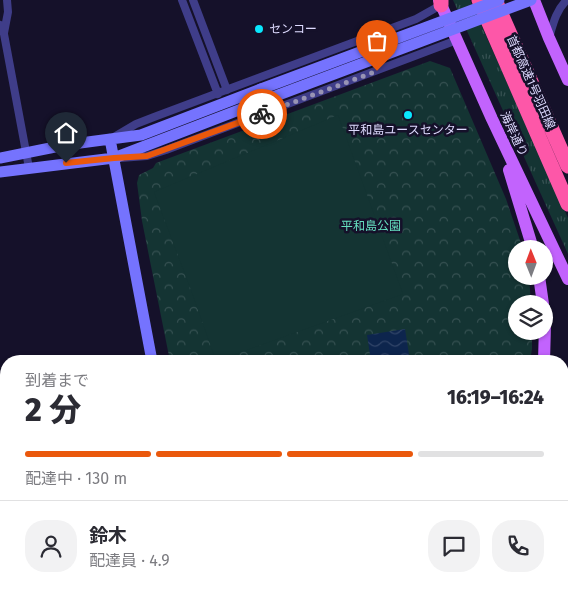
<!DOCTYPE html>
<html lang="ja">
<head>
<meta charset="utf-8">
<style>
	:root { --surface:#fff; --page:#f2f2f3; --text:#2b2b33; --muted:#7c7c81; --line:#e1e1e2; --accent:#ea580c }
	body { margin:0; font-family:"Fira Sans","Noto Sans JP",sans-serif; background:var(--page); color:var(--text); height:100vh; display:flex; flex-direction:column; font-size:19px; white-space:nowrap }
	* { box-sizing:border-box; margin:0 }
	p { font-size:16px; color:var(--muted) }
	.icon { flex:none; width:28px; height:28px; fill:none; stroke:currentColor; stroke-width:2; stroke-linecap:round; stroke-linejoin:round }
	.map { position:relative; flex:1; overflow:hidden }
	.panel { position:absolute; left:0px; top:355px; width:569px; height:246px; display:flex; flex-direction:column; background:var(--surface); border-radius:20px 20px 0 0; box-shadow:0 1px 4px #0004 }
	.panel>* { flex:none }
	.needle { width:32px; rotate:359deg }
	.fabs { position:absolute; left:508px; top:240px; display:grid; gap:10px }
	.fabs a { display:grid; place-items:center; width:45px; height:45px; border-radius:50%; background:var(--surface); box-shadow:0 1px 4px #0004; font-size:25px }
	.pin { position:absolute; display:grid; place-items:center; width:42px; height:42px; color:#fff; margin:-51px -21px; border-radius:50% 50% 50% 0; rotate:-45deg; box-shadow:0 0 5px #0007 }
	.pin .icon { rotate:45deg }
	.courier { position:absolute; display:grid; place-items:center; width:50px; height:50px; margin:-25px; border:4px solid #ea580c; border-radius:50%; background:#fff; color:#222; box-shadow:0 1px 6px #0007 }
	.headline em { font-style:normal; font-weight:800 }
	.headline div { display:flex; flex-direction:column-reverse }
	.headline { display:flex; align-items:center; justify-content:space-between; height:85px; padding:0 25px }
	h1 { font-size:32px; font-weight:800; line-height:38px }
	.bar { display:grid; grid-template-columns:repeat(4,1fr); gap:8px 5px; align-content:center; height:60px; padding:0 25px }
	.bar i { height:6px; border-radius:4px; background:var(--line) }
	.bar .current { background:var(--accent) }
	.bar p { grid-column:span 4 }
	.line { display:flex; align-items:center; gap:12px; padding:0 25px; border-top:1px solid var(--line) }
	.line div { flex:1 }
	.round { display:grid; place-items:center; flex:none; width:52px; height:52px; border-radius:20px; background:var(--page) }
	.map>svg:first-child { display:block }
</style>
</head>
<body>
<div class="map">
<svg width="568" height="601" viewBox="0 0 568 601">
	<defs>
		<pattern id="grass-tufts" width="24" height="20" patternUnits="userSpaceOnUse" patternTransform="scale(1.25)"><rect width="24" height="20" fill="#143433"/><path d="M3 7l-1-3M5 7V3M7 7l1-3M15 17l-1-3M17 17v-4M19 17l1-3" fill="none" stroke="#365152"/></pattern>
		<pattern id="forest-firs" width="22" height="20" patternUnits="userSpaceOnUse" patternTransform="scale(1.25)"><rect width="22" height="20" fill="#143433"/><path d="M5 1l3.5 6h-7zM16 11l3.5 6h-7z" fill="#365152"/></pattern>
		<pattern id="park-crowns" width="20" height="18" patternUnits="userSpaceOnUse" patternTransform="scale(1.25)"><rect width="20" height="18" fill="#143433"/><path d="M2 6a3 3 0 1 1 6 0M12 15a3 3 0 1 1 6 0" fill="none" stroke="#365152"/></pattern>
		<pattern id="water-waves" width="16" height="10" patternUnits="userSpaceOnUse" patternTransform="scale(1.25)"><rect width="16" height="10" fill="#0d254d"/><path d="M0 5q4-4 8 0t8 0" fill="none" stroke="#304468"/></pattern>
	</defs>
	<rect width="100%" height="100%" fill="#15112a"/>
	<path fill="url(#grass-tufts)" d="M453 0H470L568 218V254Z"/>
	<path fill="url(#forest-firs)" d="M568 463V533L564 534 562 533 563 474Z"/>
	<path fill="url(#park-crowns)" d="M430 61 450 68 506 199 523 249H516V276H529L531 304H516V331H532V349L530 361H170L142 221 137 183 139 175 153 168 156 163Z
		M0 438 6 471V595H34L39 601H0Z
		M210 595H405L398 601H211Z"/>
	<path fill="#143433" d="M338 115 403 294 216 361 191 290 154 192Z"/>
	<path fill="url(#water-waves)" d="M405 329 410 361H371L367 335Z"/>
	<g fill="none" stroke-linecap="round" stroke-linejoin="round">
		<path stroke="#3f3d89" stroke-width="8" d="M182 0 218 94
			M193 0 227 90
			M0 25 4 34 29 168
			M4 33 8 12 7 0
			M549 38C553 24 556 10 567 0
			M114 137 136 124 154 117 416 19 441 5
			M120 158 147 156 166 150 457 40"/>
		<path stroke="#7573fe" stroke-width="11" d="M110 139 152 361
			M0 158 65 145 141 135 261 89
			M0 172 114 158 265 100
			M196 595 197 601"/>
		<path stroke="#c263fd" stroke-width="12" d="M439 0 492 119 568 279
			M534 0 549 38 568 80
			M509 170 533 249
			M539 276 543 304
			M544 308 545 325 544 361
			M562 448 568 439
			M562 565 568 563
			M562 584 568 582
			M548 595 551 601
			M417 601 425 595
			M441 601 450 595
			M482 601 495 595
			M524 601 538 595"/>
		<path stroke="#fd57a8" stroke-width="15" d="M441 0V5
			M479 0 568 204
			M495 0 568 166"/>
		<path stroke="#7573fe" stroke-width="11" d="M261 89 499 0
			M265 100 531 0"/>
	</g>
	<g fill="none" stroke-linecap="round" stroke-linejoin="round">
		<path stroke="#9894b4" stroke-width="5" stroke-dasharray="0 9" d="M262 114 377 71"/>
		<path stroke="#ea580c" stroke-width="6" d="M66 163 114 158 147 156 262 114"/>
	</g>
	<g fill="#09e7fd" stroke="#15112a" stroke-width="2">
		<circle cx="259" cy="29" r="5"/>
		<circle cx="408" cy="115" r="5"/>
	</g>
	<g text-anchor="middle" stroke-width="5" stroke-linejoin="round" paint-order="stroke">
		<g font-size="12" fill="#dedbff" stroke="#15112a" text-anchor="start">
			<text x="269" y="33">センコー</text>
			<text x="408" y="134" text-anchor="middle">平和島ユースセンター</text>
		</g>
		<g font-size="12" fill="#dedbff" stroke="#15112a">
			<text transform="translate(531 82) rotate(66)" y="4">首都高速1号羽田線</text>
			<text transform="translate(514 134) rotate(65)" y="4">海岸通り</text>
		</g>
		<g font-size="12" fill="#66e0c0" stroke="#15112a">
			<text x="371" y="230">平和島公園</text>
		</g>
	</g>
</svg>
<div class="fabs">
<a><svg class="needle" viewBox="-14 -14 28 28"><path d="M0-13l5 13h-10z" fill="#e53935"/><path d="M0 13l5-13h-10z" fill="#7c7c81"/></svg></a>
<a><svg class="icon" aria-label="layers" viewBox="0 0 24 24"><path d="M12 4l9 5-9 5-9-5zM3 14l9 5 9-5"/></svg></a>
</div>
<div class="pin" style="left:377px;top:71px;background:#ea580c"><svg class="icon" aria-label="bag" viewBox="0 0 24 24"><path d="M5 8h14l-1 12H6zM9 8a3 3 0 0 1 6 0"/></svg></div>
<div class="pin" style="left:66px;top:163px;background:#1f2937"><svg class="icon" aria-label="home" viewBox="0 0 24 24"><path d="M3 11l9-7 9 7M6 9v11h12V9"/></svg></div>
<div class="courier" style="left:262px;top:114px"><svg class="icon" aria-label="bike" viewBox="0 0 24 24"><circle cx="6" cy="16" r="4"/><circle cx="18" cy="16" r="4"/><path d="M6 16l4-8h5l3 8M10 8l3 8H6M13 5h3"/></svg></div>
<section class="panel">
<div class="headline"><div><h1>2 分</h1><p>到着まで</p></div><em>16:19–16:24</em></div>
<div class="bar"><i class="current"></i><i class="current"></i><i class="current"></i><i></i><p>配達中 · 130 m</p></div>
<div class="line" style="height:90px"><a class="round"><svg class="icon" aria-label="person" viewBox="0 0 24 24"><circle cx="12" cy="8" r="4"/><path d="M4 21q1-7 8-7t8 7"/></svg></a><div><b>鈴木</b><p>配達員 · 4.9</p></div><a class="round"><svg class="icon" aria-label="chat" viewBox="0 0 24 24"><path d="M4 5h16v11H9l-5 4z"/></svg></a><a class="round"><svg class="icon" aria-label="phone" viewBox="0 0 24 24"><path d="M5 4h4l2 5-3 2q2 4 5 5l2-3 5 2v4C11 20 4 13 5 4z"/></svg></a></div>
</section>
</div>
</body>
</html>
